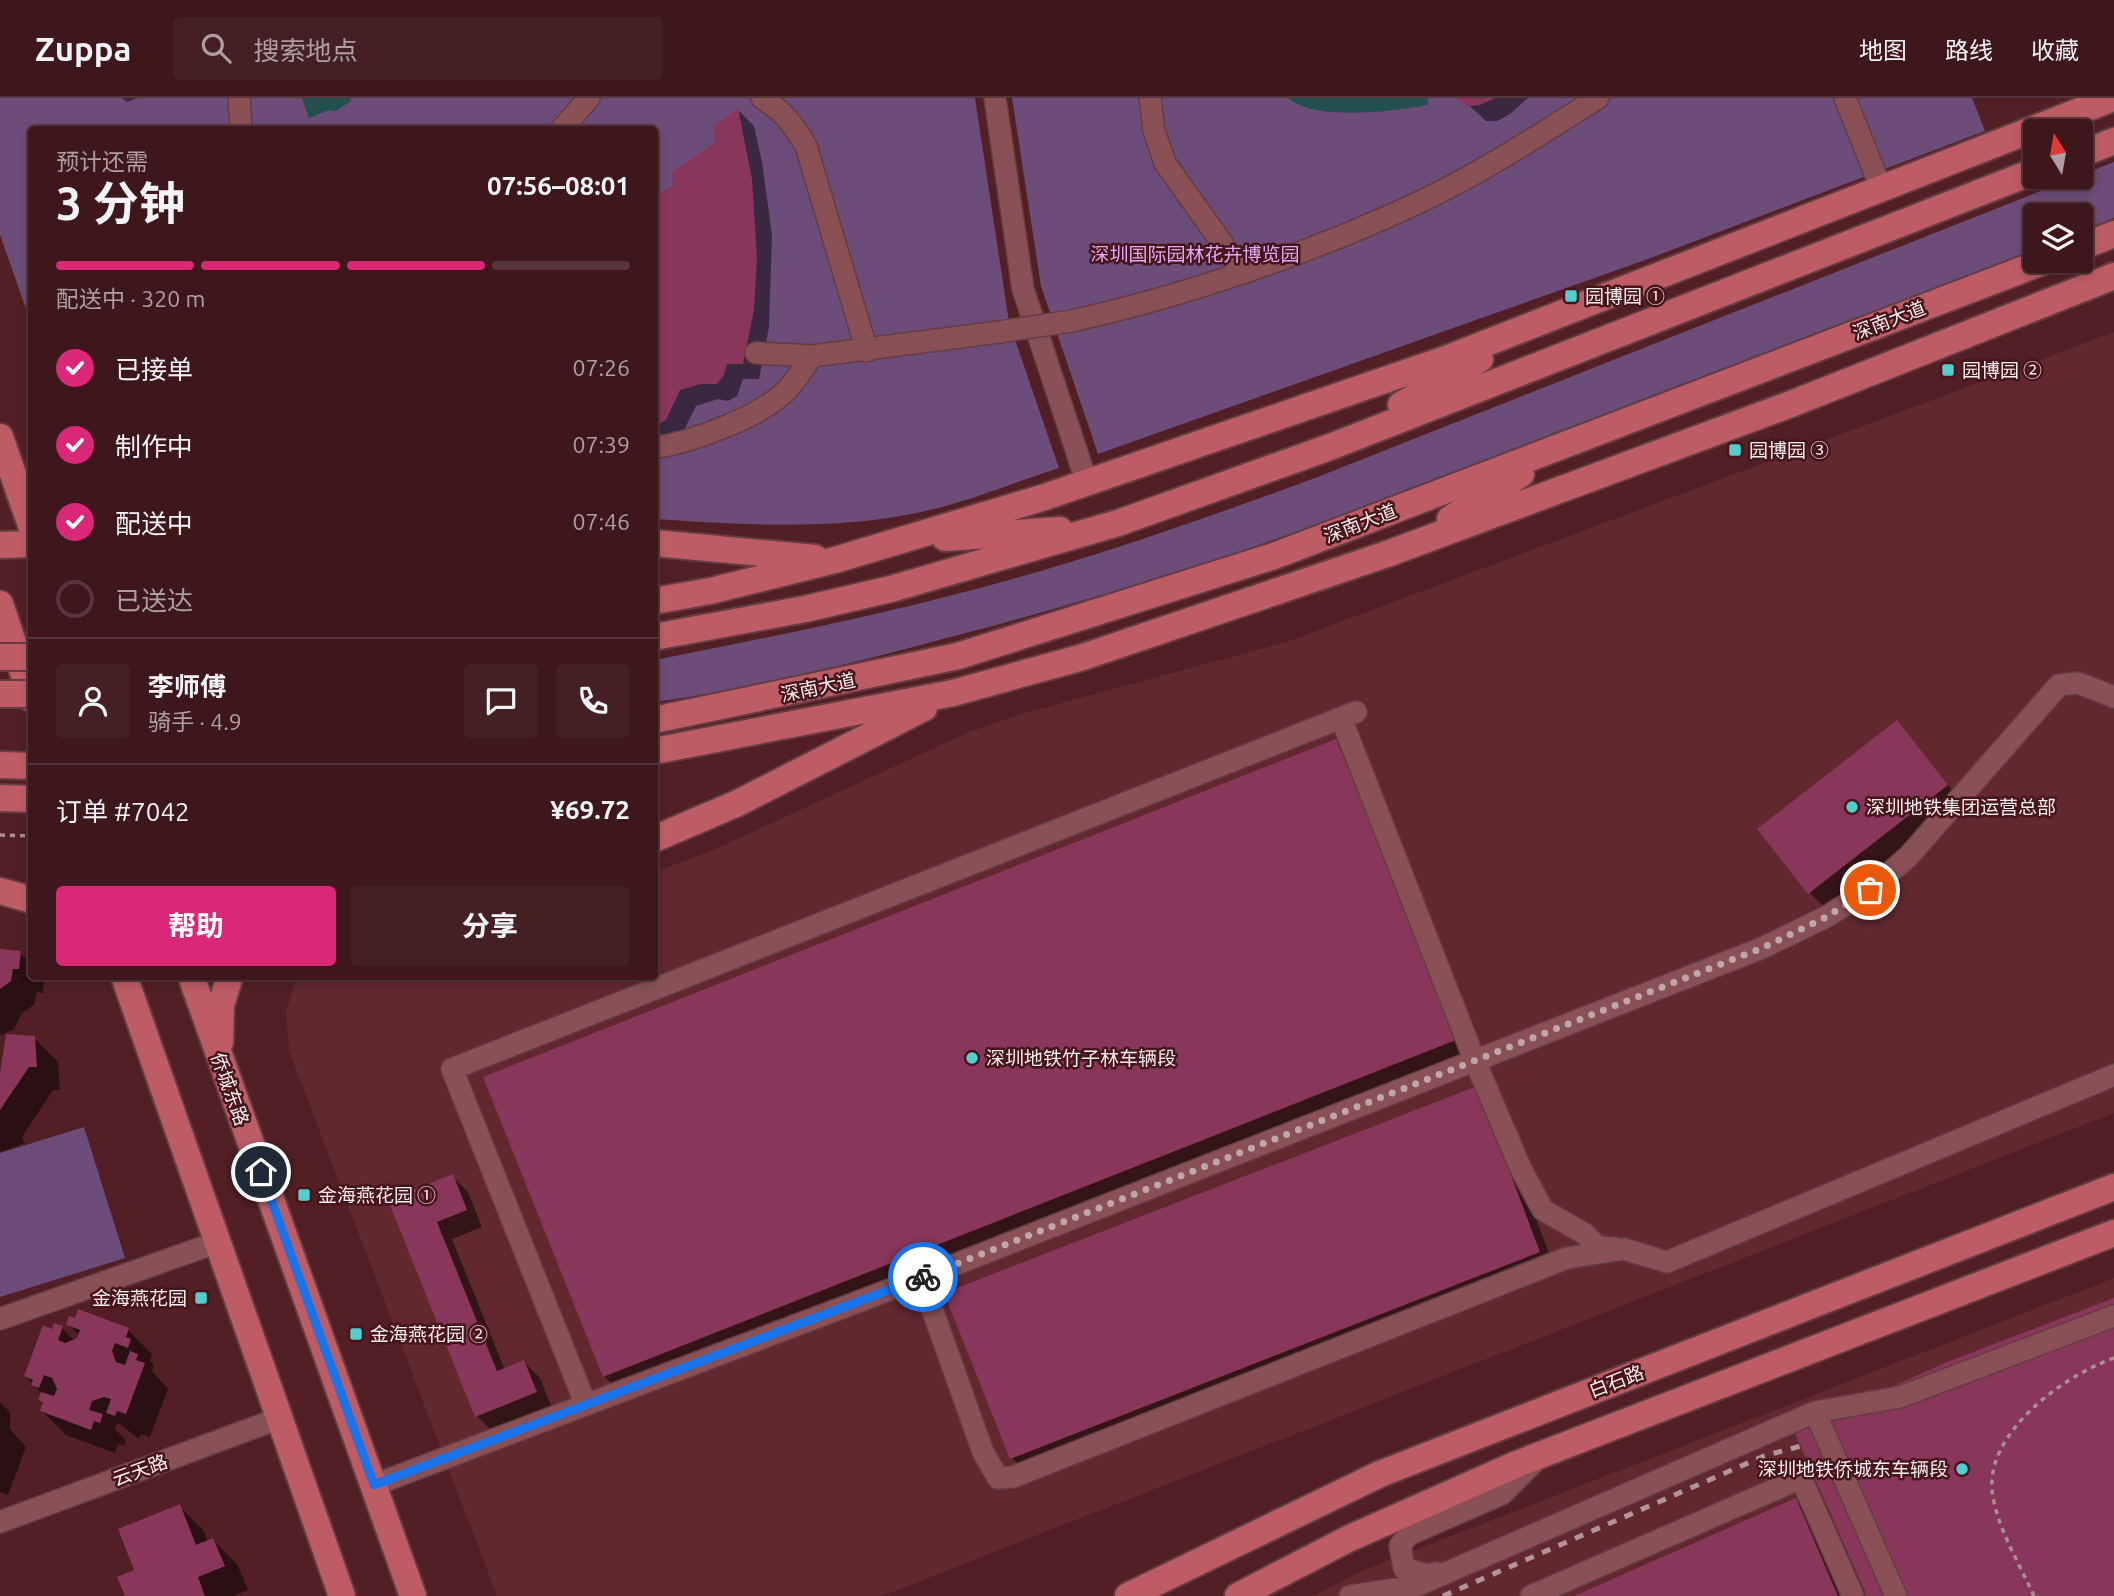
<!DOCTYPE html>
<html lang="zh">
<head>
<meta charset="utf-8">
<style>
	:root { --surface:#3d171b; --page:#442024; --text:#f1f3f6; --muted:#ad9fa3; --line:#56363a; --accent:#db2777 }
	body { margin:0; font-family:Ubuntu,"Noto Sans SC",sans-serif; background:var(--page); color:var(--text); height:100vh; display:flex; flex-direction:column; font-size:26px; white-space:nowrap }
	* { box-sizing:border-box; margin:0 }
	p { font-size:23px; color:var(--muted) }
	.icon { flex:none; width:38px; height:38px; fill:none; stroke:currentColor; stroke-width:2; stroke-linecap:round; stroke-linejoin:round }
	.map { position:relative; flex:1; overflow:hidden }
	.side { position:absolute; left:28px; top:28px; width:630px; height:854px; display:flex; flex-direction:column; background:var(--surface); border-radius:7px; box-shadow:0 4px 10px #0003,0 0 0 2px var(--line) }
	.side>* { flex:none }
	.needle { width:46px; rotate:349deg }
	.tools { position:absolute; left:2023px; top:21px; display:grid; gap:14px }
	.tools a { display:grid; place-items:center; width:70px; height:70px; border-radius:7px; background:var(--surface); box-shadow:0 4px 10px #0003,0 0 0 2px var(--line); font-size:35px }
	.pin { position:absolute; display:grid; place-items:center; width:60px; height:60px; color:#fff; margin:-30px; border:4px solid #fff; border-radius:50%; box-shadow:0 2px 7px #0007 }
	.courier { position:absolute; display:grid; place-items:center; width:70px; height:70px; margin:-35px; border:5px solid #1a73e8; border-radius:50%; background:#fff; color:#222; box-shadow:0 2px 9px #0007 }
	.summary em { font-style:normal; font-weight:700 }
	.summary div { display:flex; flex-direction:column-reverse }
	.summary { display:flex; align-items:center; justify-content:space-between; height:119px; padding:0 28px }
	h1 { font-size:46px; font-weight:700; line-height:52px }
	.bar { display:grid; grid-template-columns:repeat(4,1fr); gap:10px 7px; align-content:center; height:84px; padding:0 28px }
	.bar i { height:9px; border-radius:5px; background:var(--line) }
	.bar .current { background:var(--accent) }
	.bar p { grid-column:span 4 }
	.line { display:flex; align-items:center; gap:18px; padding:0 28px; border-top:2px solid var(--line) }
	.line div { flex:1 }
	.round { display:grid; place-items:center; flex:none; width:74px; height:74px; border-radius:7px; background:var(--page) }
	ol { padding:0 28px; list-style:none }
	li { display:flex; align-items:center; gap:21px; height:77px }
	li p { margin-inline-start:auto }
	li .icon { padding:7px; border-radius:50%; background:var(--accent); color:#fff; stroke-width:4 }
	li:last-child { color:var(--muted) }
	li i { width:38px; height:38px; border:4px solid var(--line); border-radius:50% }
	.primary-button { display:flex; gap:14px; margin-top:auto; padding:14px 28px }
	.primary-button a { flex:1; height:80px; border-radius:7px; background:var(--accent); color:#fff; font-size:28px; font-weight:700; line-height:80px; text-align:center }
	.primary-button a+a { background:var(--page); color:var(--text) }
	header { display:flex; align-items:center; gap:42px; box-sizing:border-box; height:98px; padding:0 35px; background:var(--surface); border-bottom:2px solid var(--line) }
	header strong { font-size:33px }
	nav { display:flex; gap:38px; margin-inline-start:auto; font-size:24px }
	.search { width:490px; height:63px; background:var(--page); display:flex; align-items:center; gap:18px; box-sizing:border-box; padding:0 24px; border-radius:7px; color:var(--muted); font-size:26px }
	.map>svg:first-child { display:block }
</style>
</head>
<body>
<header>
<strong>Zuppa</strong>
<div class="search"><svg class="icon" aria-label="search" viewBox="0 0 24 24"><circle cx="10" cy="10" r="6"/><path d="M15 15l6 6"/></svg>搜索地点</div>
<nav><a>地图</a><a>路线</a><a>收藏</a></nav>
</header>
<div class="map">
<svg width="2114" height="1498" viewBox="0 0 2114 1498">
	<rect width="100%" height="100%" fill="#511f24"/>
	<path fill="#61282e" d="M2114 234V1015L882 1498H497L289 953 286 914 296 879 654 878 655 774 713 752 969 634 1021 616 1286 544Z
		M2114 1180V1498H1313L1364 1472Z"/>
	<path fill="#6c4c78" d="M0 0H975L1009 224 1059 370C1015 384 971 403 926 413 837 433 745 427 655 421L654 32H32L31 225 0 137Z
		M1012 0H1972L1985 33 1648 161 1098 356 1041 188Z
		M2114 64V120L2081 133V117H2035V151C1681 289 1330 440 962 536 861 563 758 590 655 604V562C771 539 887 516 1002 484 1108 455 1211 418 1315 380Z
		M84 1029 125 1160 0 1199V1055Z"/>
	<path fill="#244f4f" d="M302 0H350L351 3 336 13 329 12 309 20Z
		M1288 0H1428V7C1394 13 1316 24 1288 0Z"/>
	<path fill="#0007" d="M122 0H138L127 4Z
		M1461 0H1528L1510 16 1497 23H1486Z
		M738 12 754 28 762 64 772 137 769 229 759 281H743L737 298 728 303 718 301 696 308 681 338 654 341V102L675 88 718 45Z
		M1896 624 1962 704 1826 811 1810 795Z
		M1336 643 1352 659 1476 956 620 1294 604 1278Z
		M0 853 20 855 32 866V878L44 879 43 895 37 894 34 907 22 915 13 932 0 937Z
		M34 940 58 964 60 992H53L22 1039 25 1045 0 1054V978Z
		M1492 1006 1555 1171 1028 1376 1012 1360Z
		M452 1078 468 1094 482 1129 452 1141 505 1272 524 1264 540 1280 552 1310 493 1334 477 1318 390 1103Z
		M79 1213 128 1232 152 1256 150 1262 154 1267 152 1273 168 1291 150 1339 141 1336 139 1341 120 1326 116 1327 115 1331 126 1342 124 1348 118 1346 115 1355 66 1337 42 1313V1296L26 1278 62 1230 75 1243 78 1241 79 1237 68 1226 76 1223Z
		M0 1304 10 1314V1331L26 1349 8 1397 0 1394Z
		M1796 1402 1812 1418 1846 1498H1578Z
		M179 1408 203 1432 208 1444 213 1442 237 1466 248 1492 233 1498H127L137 1473Z"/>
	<path fill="#883659" d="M1455 0H1495L1480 7 1468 8Z
		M738 10 752 81 757 160 754 212 743 266H727L724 277 717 286H701L680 292 666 322 654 328V100L673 87 672 74 716 44 713 29Z
		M1897 622 1948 687 1808 796 1757 731Z
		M1336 641 1461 940 603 1279 483 979Z
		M0 851 21 853 19 871H13L11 883 0 891Z
		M6 936 35 938 37 969H29L0 1012V975Z
		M1477 988 1540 1154 1010 1361 944 1195Z
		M453 1076 467 1112 437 1124 497 1273 524 1262 537 1294 475 1319 388 1102Z
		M2114 1200V1498H1867L1794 1333 1947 1264Z
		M78 1211 129 1230 126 1239 131 1241 128 1250 115 1245 112 1253 116 1264 125 1267 130 1253 138 1256 136 1262 145 1265 126 1316 117 1313 115 1318 106 1315 111 1301 104 1299 92 1303 89 1312 103 1316 100 1325 94 1323 91 1332 40 1313 43 1304 38 1302 41 1294 54 1298 57 1291 52 1280 44 1277 39 1290 31 1287 33 1282 24 1278 43 1227 52 1231 54 1225 63 1228 58 1242 65 1245 77 1240 80 1232 66 1227 69 1218 75 1220Z
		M1796 1400 1838 1498H1574Z
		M180 1406 196 1447 213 1440 225 1468 198 1479 205 1498H125L117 1479 134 1472 118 1431Z"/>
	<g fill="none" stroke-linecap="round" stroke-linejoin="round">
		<g stroke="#643d43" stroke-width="24">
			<path id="minor" d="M239 0 241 32
				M762 0C783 13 794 27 806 48L867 253
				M995 0 1023 191 1087 385
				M1150 0 1154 33 1165 65 1242 173
				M1845 0 1881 90
				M561 32 589 0
				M1072 223C1184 198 1305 157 1409 109 1475 79 1538 38 1598 0
				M756 255 812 258 999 234
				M654 350C692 344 758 320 786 293 796 283 804 269 812 258
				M1341 620 1475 963 1521 1071 1543 1112 1585 1136 1597 1149 1615 1150
				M921 1180 983 1354 998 1380 1013 1379 1567 1160 1624 1151 1667 1164 2114 977
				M0 1221 218 1144
				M586 1307 452 971 1356 614
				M1815 1314 1896 1498
				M374 1387 921 1180 1762 850 1824 820 1870 792 1909 758 2059 587 2078 585 2114 599
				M0 1424 280 1320
				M1437 1475 1426 1477 1404 1470 1400 1448 1408 1437 1502 1396 1538 1360
				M1350 1498 1416 1488 1815 1314 1900 1299 2114 1218
				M1531 1498 1801 1380 1853 1498"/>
		</g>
		<g stroke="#643d43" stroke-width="30">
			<path id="major" d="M2081 56 2114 43
				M2081 149 2114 136
				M1401 307 1480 261
				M0 339 32 430
				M1450 421 1521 376
				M945 440 1060 432
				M654 445 815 460
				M0 447 32 446
				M654 503 710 493 835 462 1045 399 1443 262 2113 0
				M0 506 32 601
				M654 539 805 511 891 491 1118 425 1330 349 2035 73
				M654 622 958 558 1274 458 2045 163
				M654 653 953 595 1083 559 1387 456 1791 306 2114 178
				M0 667 32 668
				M0 700 32 701
				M654 741 738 705 924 610
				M0 793 32 802
				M124 878 342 1498
				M191 878 413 1498
				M220 944 221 907 230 878
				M1128 1498 1380 1376 2114 1089
				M1238 1498 1350 1440 1517 1366 2114 1135"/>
		</g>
		<path stroke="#ac8e90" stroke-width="3.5" stroke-dasharray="5 5" stroke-linecap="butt" d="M0 737 32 738
			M2034 1498C2020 1467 1999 1433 1993 1399 1981 1337 2063 1278 2114 1260"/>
		<use href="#minor" stroke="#895155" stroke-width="21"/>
		<use href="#major" stroke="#be5c65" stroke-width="26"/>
		<path stroke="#b39598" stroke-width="5" stroke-dasharray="9 9" stroke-linecap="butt" d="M1443 1498 1764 1358 1801 1348"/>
		<g stroke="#643d43" stroke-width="24" stroke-linecap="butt">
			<path id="minor-bridge" d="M999 234 1072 223"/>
		</g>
		<g stroke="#643d43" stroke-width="30" stroke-linecap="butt">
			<path id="major-bridge" d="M0 559H32
				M0 596H32"/>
		</g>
		<use href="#minor-bridge" stroke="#895155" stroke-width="21"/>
		<use href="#major-bridge" stroke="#be5c65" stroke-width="26"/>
	</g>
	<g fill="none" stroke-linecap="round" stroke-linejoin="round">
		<path stroke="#c0a6a7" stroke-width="7" stroke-dasharray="0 12.6" d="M923 1179 1762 850 1824 820 1870 792"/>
		<path stroke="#1a73e8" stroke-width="9" d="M261 1074 374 1387 923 1179"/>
	</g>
	<g fill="#52cdce" stroke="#46141b" stroke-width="2.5">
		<rect x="1564" y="191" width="14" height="14" rx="3.5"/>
		<rect x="1941" y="265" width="14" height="14" rx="3.5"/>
		<rect x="1728" y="345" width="14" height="14" rx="3.5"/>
		<circle cx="1852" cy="709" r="7"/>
		<circle cx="972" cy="960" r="7"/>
		<rect x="297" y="1090" width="14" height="14" rx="3.5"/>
		<rect x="194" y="1193" width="14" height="14" rx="3.5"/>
		<rect x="349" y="1229" width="14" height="14" rx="3.5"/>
		<circle cx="1962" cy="1371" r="7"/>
	</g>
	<g text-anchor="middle" stroke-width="5" stroke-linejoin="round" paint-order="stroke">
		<g font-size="19" fill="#e0aaf5" stroke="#46141b">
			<text x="1195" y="163">深圳国际园林花卉博览园</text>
		</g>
		<g font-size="19" fill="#fceeee" stroke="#46141b" text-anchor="start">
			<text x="1585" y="205">园博园 ①</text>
			<text x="1962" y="279">园博园 ②</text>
			<text x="1749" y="359">园博园 ③</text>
			<text x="1866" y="716">深圳地铁集团运营总部</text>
			<text x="986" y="967">深圳地铁竹子林车辆段</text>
			<text x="318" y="1104">金海燕花园 ①</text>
			<text x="187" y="1207" text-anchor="end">金海燕花园</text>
			<text x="370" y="1243">金海燕花园 ②</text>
			<text x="1948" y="1378" text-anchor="end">深圳地铁侨城东车辆段</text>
		</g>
		<g font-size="19" fill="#fceeee" stroke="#46141b">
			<text transform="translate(1889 222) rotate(-21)" y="7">深南大道</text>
			<text transform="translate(1360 425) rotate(-21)" y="7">深南大道</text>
			<text transform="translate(818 589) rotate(-12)" y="7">深南大道</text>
			<text transform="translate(230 991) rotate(70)" y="7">侨城东路</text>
			<text transform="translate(1616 1283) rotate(-21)" y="7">白石路</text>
			<text transform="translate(140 1372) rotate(-20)" y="7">云天路</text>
		</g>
	</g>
</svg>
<div class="tools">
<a><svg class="needle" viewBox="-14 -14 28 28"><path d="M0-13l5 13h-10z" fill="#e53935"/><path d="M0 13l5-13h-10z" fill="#ad9fa3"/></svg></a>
<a><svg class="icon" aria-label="layers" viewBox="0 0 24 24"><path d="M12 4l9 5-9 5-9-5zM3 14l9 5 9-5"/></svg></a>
</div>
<div class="pin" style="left:1870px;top:792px;background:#ea580c"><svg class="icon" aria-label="bag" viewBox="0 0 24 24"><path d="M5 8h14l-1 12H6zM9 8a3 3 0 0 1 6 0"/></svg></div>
<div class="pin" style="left:261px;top:1074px;background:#1f2937"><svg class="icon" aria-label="home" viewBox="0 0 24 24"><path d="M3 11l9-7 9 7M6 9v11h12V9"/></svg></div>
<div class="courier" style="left:923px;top:1179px"><svg class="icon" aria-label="bike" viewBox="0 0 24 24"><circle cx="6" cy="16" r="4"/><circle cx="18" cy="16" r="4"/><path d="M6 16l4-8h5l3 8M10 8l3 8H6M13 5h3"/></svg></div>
<section class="side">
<div class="summary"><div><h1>3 分钟</h1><p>预计还需</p></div><em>07:56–08:01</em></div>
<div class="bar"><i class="current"></i><i class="current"></i><i class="current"></i><i></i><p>配送中 · 320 m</p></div>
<ol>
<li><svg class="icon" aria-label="check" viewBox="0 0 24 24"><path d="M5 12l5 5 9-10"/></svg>已接单<p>07:26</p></li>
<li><svg class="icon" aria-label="check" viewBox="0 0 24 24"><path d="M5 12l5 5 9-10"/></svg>制作中<p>07:39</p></li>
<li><svg class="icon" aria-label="check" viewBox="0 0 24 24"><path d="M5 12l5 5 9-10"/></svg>配送中<p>07:46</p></li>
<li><i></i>已送达</li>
</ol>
<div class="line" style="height:126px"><a class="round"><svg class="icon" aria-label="person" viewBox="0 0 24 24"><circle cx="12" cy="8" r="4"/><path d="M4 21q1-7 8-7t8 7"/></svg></a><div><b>李师傅</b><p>骑手 · 4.9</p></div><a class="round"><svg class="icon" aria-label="chat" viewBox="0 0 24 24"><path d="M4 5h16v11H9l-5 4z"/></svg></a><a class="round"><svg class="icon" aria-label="phone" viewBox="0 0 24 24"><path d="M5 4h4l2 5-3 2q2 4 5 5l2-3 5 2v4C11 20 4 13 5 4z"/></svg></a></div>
<div class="line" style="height:91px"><div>订单 #7042</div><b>¥69.72</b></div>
<div class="primary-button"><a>帮助</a><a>分享</a></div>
</section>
</div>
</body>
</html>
